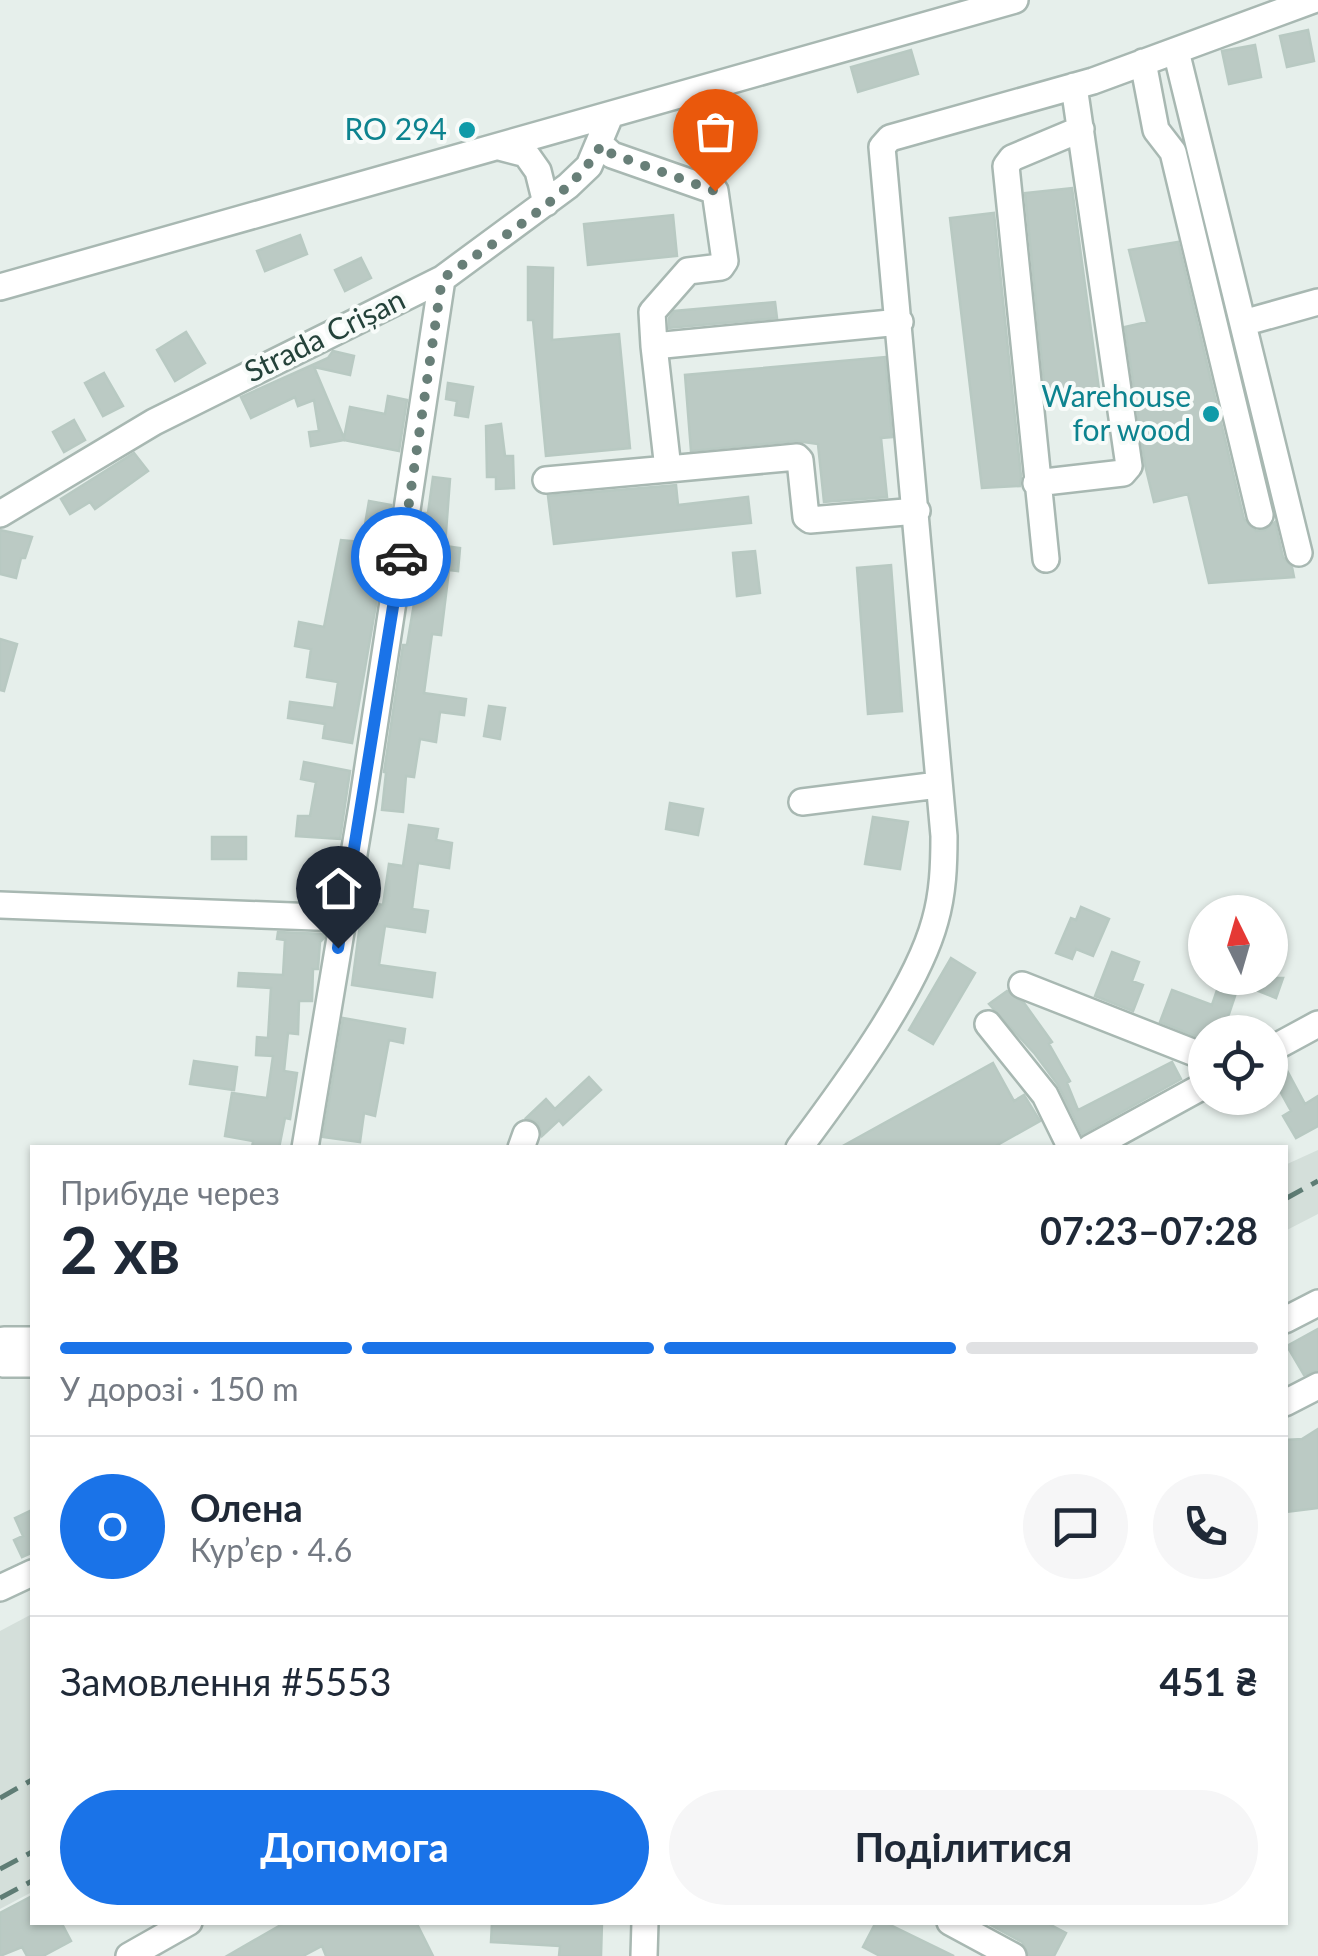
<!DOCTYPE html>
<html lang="uk">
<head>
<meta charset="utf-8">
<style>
	:root { --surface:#fff; --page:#f6f6f7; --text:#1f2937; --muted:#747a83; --line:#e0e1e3; --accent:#1a73e8 }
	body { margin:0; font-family:Lato,sans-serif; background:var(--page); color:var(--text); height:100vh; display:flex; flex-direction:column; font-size:38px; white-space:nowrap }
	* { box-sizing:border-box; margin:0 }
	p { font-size:32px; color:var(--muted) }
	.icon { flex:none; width:55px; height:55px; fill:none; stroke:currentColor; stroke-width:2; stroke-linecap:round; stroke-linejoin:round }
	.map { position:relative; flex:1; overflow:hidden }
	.side { position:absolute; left:30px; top:1145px; width:1258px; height:780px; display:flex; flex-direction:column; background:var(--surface); border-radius:0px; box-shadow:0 2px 8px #0004 }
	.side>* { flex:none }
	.needle { width:65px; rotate:355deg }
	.buttons { position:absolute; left:1188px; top:895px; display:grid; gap:20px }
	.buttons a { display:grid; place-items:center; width:100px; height:100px; border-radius:50%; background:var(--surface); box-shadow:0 2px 8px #0004; font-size:50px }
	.pin { position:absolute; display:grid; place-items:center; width:85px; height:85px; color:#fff; margin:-102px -42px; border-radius:50% 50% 50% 0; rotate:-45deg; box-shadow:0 0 10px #0007 }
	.pin .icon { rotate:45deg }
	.courier { position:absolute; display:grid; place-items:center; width:100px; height:100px; margin:-50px; border:8px solid #1a73e8; border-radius:50%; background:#fff; color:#222; box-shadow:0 2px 12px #0007 }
	.headline em { font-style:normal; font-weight:700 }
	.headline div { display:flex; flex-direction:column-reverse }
	.headline { display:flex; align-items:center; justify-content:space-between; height:170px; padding:0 30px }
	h1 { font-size:65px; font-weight:700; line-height:75px }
	.bar { display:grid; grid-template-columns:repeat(4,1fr); gap:15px 10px; align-content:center; height:120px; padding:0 30px }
	.bar i { height:12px; border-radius:8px; background:var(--line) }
	.bar .current { background:var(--accent) }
	.bar p { grid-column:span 4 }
	.line { display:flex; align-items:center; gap:25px; padding:0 30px; border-top:2px solid var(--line) }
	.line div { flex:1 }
	.round { display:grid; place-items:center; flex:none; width:105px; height:105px; border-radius:52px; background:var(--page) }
	.primary-button { display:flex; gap:20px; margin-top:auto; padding:20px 30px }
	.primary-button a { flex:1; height:115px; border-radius:60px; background:var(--accent); color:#fff; font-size:40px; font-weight:700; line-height:115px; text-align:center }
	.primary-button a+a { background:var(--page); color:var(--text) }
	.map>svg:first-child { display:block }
</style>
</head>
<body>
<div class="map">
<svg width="1318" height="1956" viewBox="0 0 1318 1956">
	<rect width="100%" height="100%" fill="#e6efeb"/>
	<path fill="#d4dfda" d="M1318 1150V1214L1285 1231V1165Z
		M32 1614V1892L0 1909V1631Z"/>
	<path fill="#bbcac4" stroke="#b8c9c2" stroke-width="2.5" d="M1308 30 1314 61 1287 67 1280 36Z
		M1255 45 1261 77 1229 84 1222 51Z
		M911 50 918 74 858 92 851 67Z
		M1072 188 1100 397 1046 402 1025 193Z
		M994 213 1021 476 1020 486 982 488 950 218Z
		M673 215 677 256 588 265 584 224Z
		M300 235 307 254 265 271 257 251Z
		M1178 242 1244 519 1256 531 1265 530 1275 522 1283 557 1292 567 1294 577 1209 583 1188 494 1154 502 1145 465 1125 327 1147 322 1129 250Z
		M361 258 371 278 345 291 335 270Z
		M528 267 553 268 552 340 619 334 630 448 546 456 533 320H528Z
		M775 302 777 318 669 328V318L674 311Z
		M186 332 205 363 175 381 157 350Z
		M333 351 354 356 350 375 314 367 344 438 350 407 385 414 388 396 407 400 399 451 344 440 311 446 309 432 319 431 314 400 298 406 295 397 251 418 241 397 328 358Z
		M885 357 892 437 881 438 887 497 824 502 818 444 796 441 691 451 685 375Z
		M104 373 123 406 103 416 85 383Z
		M448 383 473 387 468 417 455 415 457 401 446 399Z
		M74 420 85 440 64 452 53 432Z
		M501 424 505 456H513L514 488 496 489V477H487L486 426Z
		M134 453 148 471 95 509 90 502 70 514 61 499Z
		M433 477 450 479 445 546 460 548 458 571 449 570 441 635 432 634 424 693 466 699 464 715 440 712 436 742 420 739 414 777 406 776 403 812 382 810 386 773 384 772 403 645H407L416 592V570L420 571 424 513H428Z
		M676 485 678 505 748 497 751 523 554 544 548 496Z
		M369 501 391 505 387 532 382 531 376 575 381 576 352 743 323 738 325 724 288 718 290 702 334 708 338 682 307 677 311 649 295 646 299 622 324 627 341 540 362 542Z
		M0 530 32 537 25 558H21L16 578 0 574Z
		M755 551 760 593 737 596 733 553Z
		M891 565 902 711 868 714 857 568Z
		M0 639 17 644 4 691 0 690Z
		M489 706 505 708 500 739 484 736Z
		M304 762 350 771 340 839 296 836 298 816H310L316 782 301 779Z
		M670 803 703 809 698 835 666 829Z
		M873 817 908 822 900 869 865 864Z
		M409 825 438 829 436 840 452 843 449 868 418 863 412 909 428 911 425 932 385 926 379 965 435 973 432 997 352 985 363 901 383 905 389 864 403 866Z
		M212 837H246V859H212Z
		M1081 907 1109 919 1093 956 1076 949 1072 959 1056 953 1071 918 1076 920Z
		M278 932 324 934V938L320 942 318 969H313L312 1001H299L298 1034 288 1033 284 1071 297 1073 290 1119 285 1118 279 1148H252L253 1141 225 1136 232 1093 267 1098 273 1056 256 1055 257 1037 268 1038 271 988 238 986 239 973 283 975 285 940 277 939Z
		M1112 952 1139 962 1132 981 1143 985 1133 1011 1095 996Z
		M951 958 975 973 933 1044 909 1030Z
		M1226 978H1283L1276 998Z
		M1172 990 1212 1005 1217 990 1235 996 1223 1032H1205V1040L1160 1022Z
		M1007 991 1024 1003 1052 1042 1049 1044 1070 1081 1067 1083 1078 1110 1172 1062 1181 1079 1082 1134 1058 1085 1035 1054 989 1004Z
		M343 1018 405 1029 403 1043 389 1040 375 1116 364 1113 360 1142 323 1137Z
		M194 1061 237 1067 234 1090 190 1084Z
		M993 1063 1014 1101 1024 1095 1040 1121 992 1148H839Z
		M1283 1063 1305 1104 1318 1096V1126L1296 1138 1283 1116 1291 1111 1270 1073Z
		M589 1077 601 1090 563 1125 559 1120 542 1136 538 1123 526 1118 546 1099 555 1109Z
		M1318 1329V1370L1304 1375 1287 1346Z
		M1318 1429V1508L1285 1512V1440L1302 1439Z
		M32 1510V1557L31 1553 22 1557 14 1540 23 1536 15 1518Z
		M32 1896V1922H61L71 1941 43 1956H27L22 1947 0 1956V1913Z
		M286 1922H416L433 1956H326L322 1946 303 1956H227Z
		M492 1922H602L601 1956H559L560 1946 491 1942Z
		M876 1922H884L954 1956H880L863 1947Z
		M985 1922H1045L1066 1933 1054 1956H1029L1022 1942Z"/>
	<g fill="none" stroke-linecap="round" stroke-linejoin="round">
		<g stroke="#a8b8b2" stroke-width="30">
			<path id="minor" d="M1176 51 1299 553
				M1143 62 1156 130 1173 152 1260 515
				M601 145 612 155 715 191 725 261 721 267 688 271 652 312 654 346
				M499 147 526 154 538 171 546 203
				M0 287 1015 0
				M1243 323 1318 302
				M668 469 797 457 800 460 806 517 810 520 917 511
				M546 480 668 469 654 346 900 322
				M1036 483 1123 473 1129 466 1074 86
				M0 514 154 422 442 279 568 186 589 166 610 116
				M1046 559 1006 166 1012 158 1081 129
				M802 802 938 785
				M0 905 343 918
				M1022 985 1205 1057
				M988 1024 1045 1095 1071 1148
				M1270 1050 1318 1024
				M305 1148 362 806 442 279
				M521 1148 526 1134
				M799 1148C843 1089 916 991 935 921 943 893 944 865 944 836L882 147 890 138 1093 81 1313 0
				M1090 1148 1205 1085
				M1285 1320 1318 1303
				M32 1340H4V1364H32
				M1285 1403 1318 1386
				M0 1588 32 1573
				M950 1922 1013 1956
				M129 1956 189 1922
				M644 1956 645 1922"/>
		</g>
		<use href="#minor" stroke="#fff" stroke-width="25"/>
		<path stroke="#5f7d75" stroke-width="5" stroke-dasharray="20 10" stroke-linecap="butt" d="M1285 1199 1318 1181
			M0 1798 32 1780
			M0 1869 32 1852
			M0 1898 32 1881"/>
	</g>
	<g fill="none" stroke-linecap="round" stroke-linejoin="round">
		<path stroke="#687f78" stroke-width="10" stroke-dasharray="0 18" d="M401 557 442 279C490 244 574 196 601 145L612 154 715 191"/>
		<path stroke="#1a73e8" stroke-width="12" d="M338 948 401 557"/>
	</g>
	<g fill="#0f9aa8" stroke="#f7fbf9" stroke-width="4">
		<circle cx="467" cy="130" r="10"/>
		<circle cx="1211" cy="414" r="10"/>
	</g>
	<g text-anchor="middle" stroke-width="8" stroke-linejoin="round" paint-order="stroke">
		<g font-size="30" fill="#0d838f" stroke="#f7fbf9" text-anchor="end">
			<text x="447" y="140">RO 294</text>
			<text x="1191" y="407">Warehouse<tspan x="1191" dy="34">for wood</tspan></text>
		</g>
		<g font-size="30" fill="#24423a" stroke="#f7fbf9">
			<text transform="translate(325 336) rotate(-26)" y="10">Strada Crișan</text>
		</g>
	</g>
</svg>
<div class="buttons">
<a><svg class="needle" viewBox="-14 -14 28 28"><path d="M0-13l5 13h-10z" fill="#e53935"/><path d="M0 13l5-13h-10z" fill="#747a83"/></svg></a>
<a><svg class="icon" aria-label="locate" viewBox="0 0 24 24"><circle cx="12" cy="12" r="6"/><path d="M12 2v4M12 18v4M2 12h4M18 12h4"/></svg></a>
</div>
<div class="pin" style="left:715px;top:191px;background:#ea580c"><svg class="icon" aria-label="bag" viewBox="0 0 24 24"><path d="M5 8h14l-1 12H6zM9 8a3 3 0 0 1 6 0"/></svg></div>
<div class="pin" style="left:338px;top:948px;background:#1f2937"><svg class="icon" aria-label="home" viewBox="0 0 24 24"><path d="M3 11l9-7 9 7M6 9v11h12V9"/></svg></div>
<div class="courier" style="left:401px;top:557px"><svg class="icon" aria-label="car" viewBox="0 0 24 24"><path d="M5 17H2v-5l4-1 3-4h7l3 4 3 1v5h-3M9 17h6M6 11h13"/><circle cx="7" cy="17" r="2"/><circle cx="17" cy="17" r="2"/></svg></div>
<section class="side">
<div class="headline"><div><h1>2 хв</h1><p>Прибуде через</p></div><em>07:23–07:28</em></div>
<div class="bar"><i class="current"></i><i class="current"></i><i class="current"></i><i></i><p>У дорозі · 150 m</p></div>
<div class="line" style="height:180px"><b class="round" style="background:var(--accent);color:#fff">О</b><div><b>Олена</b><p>Кур’єр · 4.6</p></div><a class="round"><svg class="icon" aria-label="chat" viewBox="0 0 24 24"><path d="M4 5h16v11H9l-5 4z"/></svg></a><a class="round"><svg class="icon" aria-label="phone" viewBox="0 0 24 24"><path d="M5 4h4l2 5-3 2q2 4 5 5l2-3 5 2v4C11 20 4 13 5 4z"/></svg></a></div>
<div class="line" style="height:130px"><div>Замовлення #5553</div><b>451 ₴</b></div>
<div class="primary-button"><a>Допомога</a><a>Поділитися</a></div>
</section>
</div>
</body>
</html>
